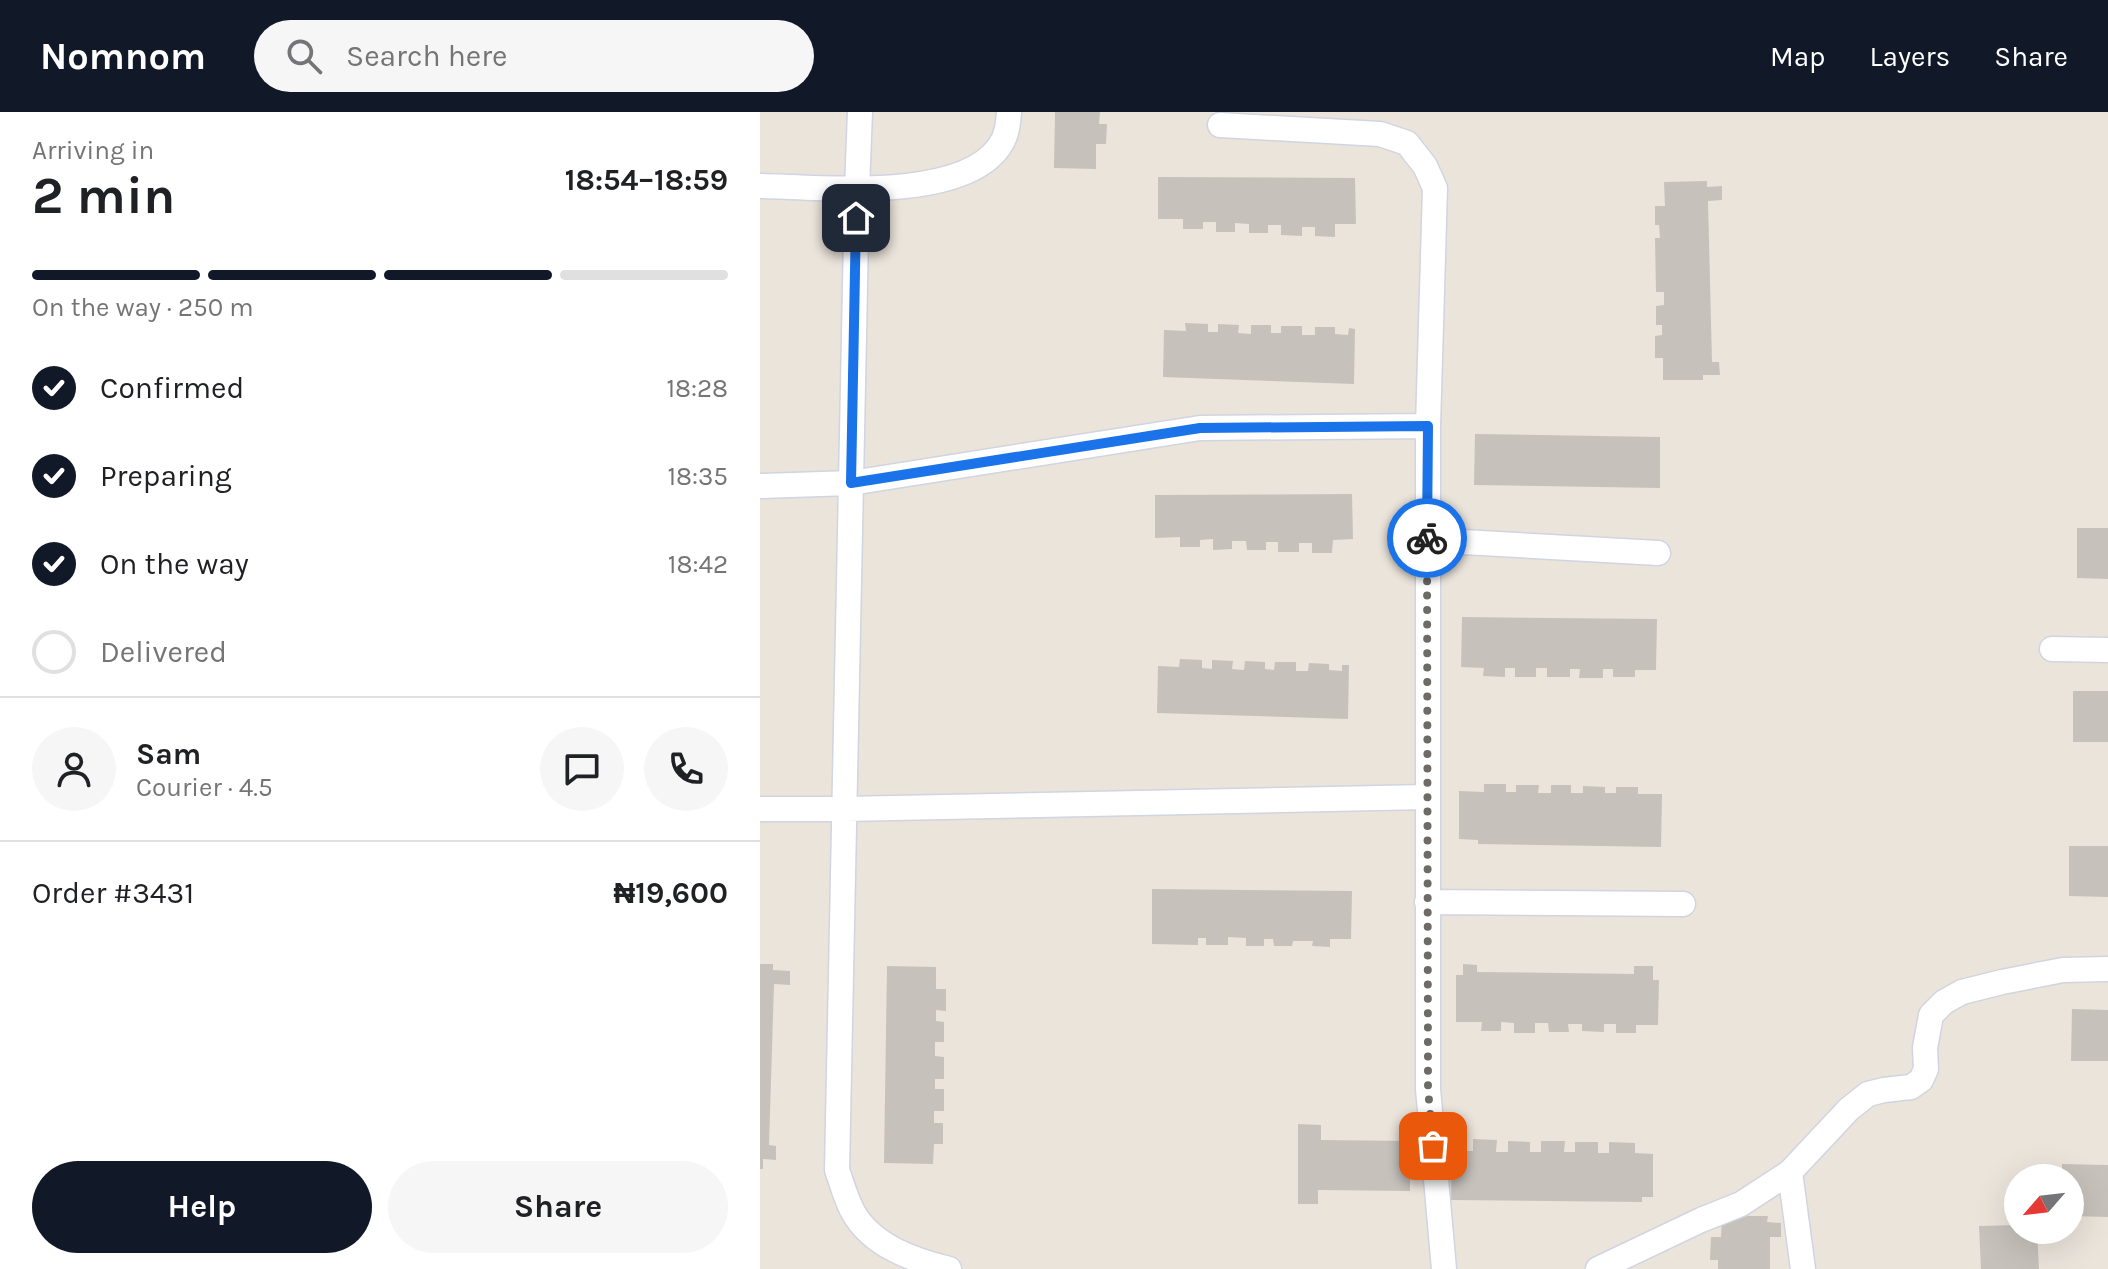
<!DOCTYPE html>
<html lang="en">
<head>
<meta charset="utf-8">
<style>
	:root { --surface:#fff; --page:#f6f6f6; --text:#202124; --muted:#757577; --line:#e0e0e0; --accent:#111827 }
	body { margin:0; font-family:Karla,sans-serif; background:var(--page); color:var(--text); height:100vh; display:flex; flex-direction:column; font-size:30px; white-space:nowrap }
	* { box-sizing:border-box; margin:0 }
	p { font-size:26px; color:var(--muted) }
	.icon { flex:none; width:44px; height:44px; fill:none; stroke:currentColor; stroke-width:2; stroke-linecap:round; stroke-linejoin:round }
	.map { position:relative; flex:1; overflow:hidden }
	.sheet { display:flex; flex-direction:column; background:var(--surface); width:760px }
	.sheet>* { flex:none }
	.needle { width:52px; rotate:242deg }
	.fabs { position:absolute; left:1244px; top:1052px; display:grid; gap:16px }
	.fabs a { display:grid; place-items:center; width:80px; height:80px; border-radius:50%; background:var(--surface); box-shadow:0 8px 32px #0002; font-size:40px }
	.pin { position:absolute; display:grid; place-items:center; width:68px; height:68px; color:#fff; margin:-34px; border-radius:16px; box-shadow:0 4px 12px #0006 }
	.courier { position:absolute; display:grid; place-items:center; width:80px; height:80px; margin:-40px; border:6px solid #1a73e8; border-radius:50%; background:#fff; color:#222; box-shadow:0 2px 10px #0007 }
	.headline em { font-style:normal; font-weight:700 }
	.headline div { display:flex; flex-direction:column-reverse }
	.headline { display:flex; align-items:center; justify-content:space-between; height:136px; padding:0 32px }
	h1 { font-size:52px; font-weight:700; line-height:60px }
	.bar { display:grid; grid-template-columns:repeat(4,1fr); gap:12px 8px; align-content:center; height:96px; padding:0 32px }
	.bar i { height:10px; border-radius:6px; background:var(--line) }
	.bar .on { background:var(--accent) }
	.bar p { grid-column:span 4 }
	.line { display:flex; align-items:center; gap:20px; padding:0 32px; border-top:2px solid var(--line) }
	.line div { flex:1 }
	.round { display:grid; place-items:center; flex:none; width:84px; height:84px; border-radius:42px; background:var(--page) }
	ol { padding:0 32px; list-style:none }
	li { display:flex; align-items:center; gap:24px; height:88px }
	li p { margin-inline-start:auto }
	li .icon { padding:8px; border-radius:50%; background:var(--accent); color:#fff; stroke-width:4 }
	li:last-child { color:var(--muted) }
	li i { width:44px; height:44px; border:4px solid var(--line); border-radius:50% }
	.cta { display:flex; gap:16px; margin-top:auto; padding:16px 32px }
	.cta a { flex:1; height:92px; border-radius:48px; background:var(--accent); color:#fff; font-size:32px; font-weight:700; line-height:92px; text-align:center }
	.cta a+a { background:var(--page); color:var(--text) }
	header { display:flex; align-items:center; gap:48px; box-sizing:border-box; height:112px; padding:0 40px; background:var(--accent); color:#fff }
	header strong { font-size:38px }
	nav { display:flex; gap:44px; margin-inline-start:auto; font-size:28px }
	.search { width:560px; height:72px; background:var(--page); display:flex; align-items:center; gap:20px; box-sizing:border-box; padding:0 28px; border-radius:44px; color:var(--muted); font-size:30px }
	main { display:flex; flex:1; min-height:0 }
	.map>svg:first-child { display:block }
</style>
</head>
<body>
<header>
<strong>Nomnom</strong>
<div class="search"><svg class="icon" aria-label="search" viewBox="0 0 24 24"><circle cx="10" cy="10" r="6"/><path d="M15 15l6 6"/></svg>Search here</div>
<nav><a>Map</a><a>Layers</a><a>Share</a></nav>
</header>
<main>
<section class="sheet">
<div class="headline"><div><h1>2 min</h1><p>Arriving in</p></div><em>18:54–18:59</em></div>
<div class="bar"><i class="on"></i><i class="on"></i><i class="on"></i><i></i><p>On the way · 250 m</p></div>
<ol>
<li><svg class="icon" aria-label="check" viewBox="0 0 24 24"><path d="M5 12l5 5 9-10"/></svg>Confirmed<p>18:28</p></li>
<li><svg class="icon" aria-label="check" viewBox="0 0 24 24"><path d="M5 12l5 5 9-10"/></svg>Preparing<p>18:35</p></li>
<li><svg class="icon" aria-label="check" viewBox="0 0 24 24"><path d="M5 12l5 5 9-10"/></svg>On the way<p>18:42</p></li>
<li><i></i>Delivered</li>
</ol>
<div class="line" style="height:144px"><a class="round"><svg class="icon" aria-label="person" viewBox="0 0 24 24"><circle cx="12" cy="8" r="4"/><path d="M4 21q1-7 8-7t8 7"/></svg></a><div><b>Sam</b><p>Courier · 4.5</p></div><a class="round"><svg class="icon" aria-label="chat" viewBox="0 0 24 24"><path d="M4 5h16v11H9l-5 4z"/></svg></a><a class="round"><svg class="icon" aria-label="phone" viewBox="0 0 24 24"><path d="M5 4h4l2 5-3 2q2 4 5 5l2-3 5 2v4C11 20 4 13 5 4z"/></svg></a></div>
<div class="line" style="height:104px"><div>Order #3431</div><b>₦19,600</b></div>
<div class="cta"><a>Help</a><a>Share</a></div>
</section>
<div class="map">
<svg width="1348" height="1157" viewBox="0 0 1348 1157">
	<rect width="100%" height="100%" fill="#ebe4db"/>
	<path fill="#c6c1bb" d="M295 0H340L339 12H347L346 32H336V57L294 56Z
		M398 65 595 66 596 112H575V125L555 124V115H542V124L521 123V113H508V121H489V112L475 111V120H456V110H443V117H423V107H398Z
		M947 69V75L962 74V88L948 89 952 250H959L960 263H943V268H903V246H895V224L902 223V213H896V194L904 193V180H896L895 126H900L899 113H895V94H905L904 70Z
		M425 211 448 212V220H458V212L479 213 478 221 491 222V213H511V221H521V214H542V223H555V215H575V222L588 223 589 216 595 217 594 272 403 265 404 218 426 219Z
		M715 322 900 325V376L714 373Z
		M592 382 593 427 573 428 572 441H552V431H539V440H518V430H506V438H487L486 429H472V437L453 438V427L440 428V435H420V425L395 426V383Z
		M1317 416H1348V467L1317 466Z
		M702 505 897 507 896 558H875V565H853V557H843V566H819L820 557H810V565H787V556H776V565H755V556H745V565L723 564 724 556 701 555Z
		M420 547 442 548V556L452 557V548L473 549 472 557 484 558 485 549 505 550V557L514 558 515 550H536V559H548L549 551 569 552V558L582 559V553H589L588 607 397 601 398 554 419 555Z
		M1313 579H1348V630H1313Z
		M724 672H746V680H756V673H779L778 681H791V673H811V681H823V674L845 675V681H856V675H878V682H902L901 735 718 732V728L699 727V679L724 680Z
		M1309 734H1348V785L1309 784Z
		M392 777 592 779 591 827H570V835L552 834 553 829H533L532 834H514L513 827H504V834H486V826L468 825V833H446V826H438V833L392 832Z
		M0 852H13V858L30 859V873L14 872 9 1033 16 1034V1048L3 1047V1057H0Z
		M703 852 717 853V860L874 862V854H893V868H899L898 913H876V921H856V912H844V920L822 919V912H808L809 920H789L788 911H775V921H754V911L741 910V919H721L722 910H696V863H703Z
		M127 854 176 855V877H186V899L176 898V909L184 910V930H175V944L184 945V967H175V977H184V999H174V1011H183V1032H174L173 1052 124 1051Z
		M1312 897 1348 898V949H1311Z
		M538 1012 561 1013V1028L650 1029V1079L558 1078V1092H538Z
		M713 1027 737 1028 736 1040H748V1029L770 1030V1040H781V1029H805L804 1040H815V1030H838V1041H849V1030L875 1031V1041L893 1042V1085H882V1090L691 1088 692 1039H713Z
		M1302 1052 1348 1053V1105L1310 1104V1066H1302Z
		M962 1104H1008L1007 1110 1021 1111V1125H1010V1157H958V1148H950L951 1125H961Z
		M1258 1113V1118H1277L1279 1157H1221L1219 1114Z"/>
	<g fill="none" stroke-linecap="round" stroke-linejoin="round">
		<g stroke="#d1d4e1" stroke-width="27">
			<path id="street" d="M100 0 97 76 77 1058C82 1072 86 1087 93 1100 112 1134 153 1148 189 1157
				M460 13 620 22 647 31 665 54 675 76 668 314V977L684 1157
				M0 74C60 75 200 90 239 35 247 24 248 13 249 0
				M0 374 91 371 440 316 668 314
				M667 428 898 441
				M1292 537 1348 538
				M0 697H84L666 685
				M667 790 923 792
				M1030 1060 1043 1157
				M838 1157 941 1108 981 1092 1030 1060 1089 997 1108 982 1124 978 1151 975 1161 968 1166 957 1165 936 1171 903 1184 890 1202 880 1242 870 1303 858 1348 857"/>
		</g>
		<use href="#street" stroke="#fff" stroke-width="24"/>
	</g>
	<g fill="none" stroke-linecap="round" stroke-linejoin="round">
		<path stroke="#6d6a67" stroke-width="8" stroke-dasharray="0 14.4" d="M667 426 668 977 673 1034"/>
		<path stroke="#1a73e8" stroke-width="10" d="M96 106 91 371 440 316 668 314 667 426"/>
	</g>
</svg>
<div class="fabs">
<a><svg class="needle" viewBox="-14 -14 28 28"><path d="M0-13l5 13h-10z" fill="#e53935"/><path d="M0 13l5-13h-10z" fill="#757577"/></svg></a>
</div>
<div class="pin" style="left:673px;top:1034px;background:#ea580c"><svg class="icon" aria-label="bag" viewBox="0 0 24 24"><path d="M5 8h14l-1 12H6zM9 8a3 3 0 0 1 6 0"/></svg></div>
<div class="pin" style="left:96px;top:106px;background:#1f2937"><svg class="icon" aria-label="home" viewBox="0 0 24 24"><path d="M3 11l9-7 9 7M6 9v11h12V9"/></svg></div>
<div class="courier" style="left:667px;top:426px"><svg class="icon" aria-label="bike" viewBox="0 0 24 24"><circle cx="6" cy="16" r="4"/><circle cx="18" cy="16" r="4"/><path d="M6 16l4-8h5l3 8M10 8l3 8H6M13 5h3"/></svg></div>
</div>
</main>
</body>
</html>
